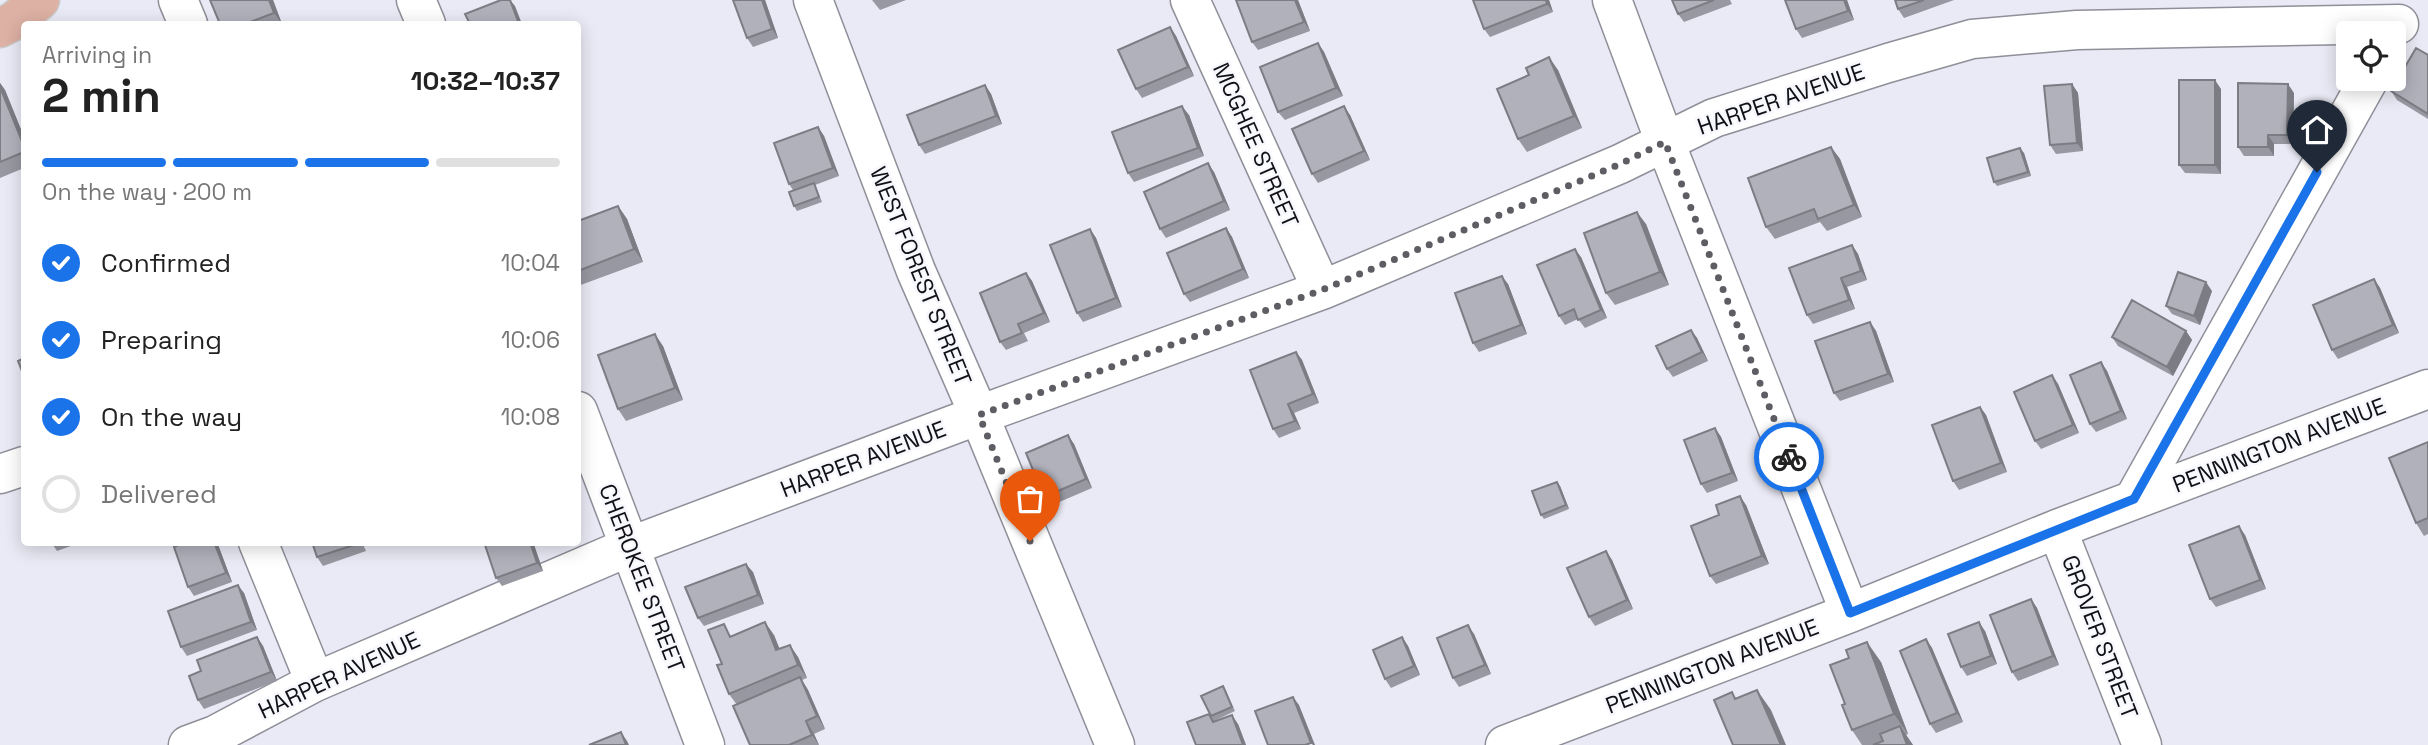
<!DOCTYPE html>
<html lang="en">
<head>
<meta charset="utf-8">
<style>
	:root { --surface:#fff; --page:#f2f2f2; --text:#222; --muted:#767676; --line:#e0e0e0; --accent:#1a73e8 }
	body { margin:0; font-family:"Space Grotesk",sans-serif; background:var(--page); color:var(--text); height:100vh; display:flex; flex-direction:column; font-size:26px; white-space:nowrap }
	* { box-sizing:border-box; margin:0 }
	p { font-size:23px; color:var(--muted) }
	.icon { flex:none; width:38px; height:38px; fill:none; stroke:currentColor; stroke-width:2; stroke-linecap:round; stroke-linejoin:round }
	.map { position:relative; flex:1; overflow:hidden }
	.side { position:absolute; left:21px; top:21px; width:560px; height:525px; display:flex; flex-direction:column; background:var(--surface); border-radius:7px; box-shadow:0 4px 18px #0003 }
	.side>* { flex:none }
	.tools { position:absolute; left:2336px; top:21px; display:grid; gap:14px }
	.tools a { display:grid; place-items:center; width:70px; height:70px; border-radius:7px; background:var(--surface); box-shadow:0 4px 18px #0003; font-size:35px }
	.pin { position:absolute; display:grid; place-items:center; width:60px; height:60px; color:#fff; margin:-72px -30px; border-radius:50% 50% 50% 0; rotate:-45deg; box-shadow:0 0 7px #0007 }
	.pin .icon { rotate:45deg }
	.courier { position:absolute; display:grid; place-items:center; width:70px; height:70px; margin:-35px; border:5px solid #1a73e8; border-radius:50%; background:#fff; color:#222; box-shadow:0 2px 9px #0007 }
	.summary em { font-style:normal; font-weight:600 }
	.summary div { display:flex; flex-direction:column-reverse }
	.summary { display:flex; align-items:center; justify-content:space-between; height:119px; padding:0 21px }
	h1 { font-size:46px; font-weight:600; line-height:52px }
	.bar { display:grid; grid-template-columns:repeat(4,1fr); gap:10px 7px; align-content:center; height:84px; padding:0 21px }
	.bar i { height:9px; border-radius:5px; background:var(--line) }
	.bar .active { background:var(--accent) }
	.bar p { grid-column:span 4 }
	ol { padding:0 21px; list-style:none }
	li { display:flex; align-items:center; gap:21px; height:77px }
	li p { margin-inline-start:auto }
	li .icon { padding:7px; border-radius:50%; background:var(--accent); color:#fff; stroke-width:4 }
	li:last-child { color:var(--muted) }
	li i { width:38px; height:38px; border:4px solid var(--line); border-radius:50% }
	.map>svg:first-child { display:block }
</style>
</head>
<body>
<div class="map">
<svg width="2428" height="745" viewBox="0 0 2428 745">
	<rect width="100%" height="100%" fill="#e9eaf5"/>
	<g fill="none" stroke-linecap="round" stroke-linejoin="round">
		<g stroke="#8f8f99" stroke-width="41">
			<path id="minor" d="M178 0 188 24
				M416 0 426 24
				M813 0 916 271 979 415 1115 745
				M1190 0 1322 290
				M1612 0 1665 142 1850 613
				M578 411 705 745
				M0 474 24 466
				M2134 499 2369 79
				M2057 529 2142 745
				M258 542 315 682
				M188 745 215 735 315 682 631 546 979 415 1322 290 1620 164 1714 118 1888 63 1972 39 2077 30 2399 24
				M1505 745 1850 613 2057 529 2428 389"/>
		</g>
		<g stroke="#cbcbcc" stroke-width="41">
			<path id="major" d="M0 28 14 21 40 0"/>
		</g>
		<use href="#minor" stroke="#fff" stroke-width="38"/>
		<use href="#major" stroke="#ddb1a4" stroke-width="38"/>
	</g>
	<path fill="#9898a2" d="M210 0H273L282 24H220Z
		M765 0 778 38 753 47 747 38Z
		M872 0H906L880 10Z
		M1298 0 1310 31 1258 50 1252 42Z
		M1473 0H1549L1553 12 1490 37 1484 29Z
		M1672 0H1730L1732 4 1684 22 1678 14Z
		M1847 0 1854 20 1802 38 1796 29Z
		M1895 0H1954L1904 18 1898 9Z
		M1170 27 1176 36 1194 76 1142 98 1136 89Z
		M1318 43 1324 52 1343 96 1285 120 1278 112Z
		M2428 55V119L2397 100 2391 91Z
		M1558 70 1582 128 1527 152 1518 139 1529 75Z
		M0 83 5 90 24 137V168L0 178Z
		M2072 84 2078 93 2083 151 2056 154 2050 145Z
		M985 85 991 94 1002 124 925 154 919 145Z
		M2221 89V174L2185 173 2179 165Z
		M2294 93 2293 144H2274V156H2244L2238 147Z
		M1189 115 1204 156 1134 182 1128 173Z
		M1350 115 1370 160 1318 183 1312 174Z
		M818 127 824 136 839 176 815 185 822 202 797 211 794 206 793 190 789 184Z
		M1831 147 1840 159 1862 217 1827 231 1820 222 1775 239 1766 227Z
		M2024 153 2031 176 1997 186 1994 182Z
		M1214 172 1230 210 1166 238 1160 229Z
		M618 206 627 219 643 262 578 286V221Z
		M1646 224 1669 285 1615 305 1606 293Z
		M1226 228 1232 237 1249 278 1190 302 1184 294Z
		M1090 229 1096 238 1122 307 1083 322 1077 313Z
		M1852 245 1858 254 1867 280 1847 287 1855 309 1813 324 1807 315Z
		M1581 257 1607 318 1585 328 1578 319 1565 325 1559 316Z
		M1026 273 1032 281 1050 322 1024 333 1028 341 1006 350 1000 342Z
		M2374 279 2380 288 2399 333 2338 359 2332 350Z
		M1508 284 1527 334 1479 352 1473 343Z
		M2212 291 2200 325 2172 314 2166 306Z
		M1870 322 1876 331 1894 382 1840 401 1834 393Z
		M1691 330 1697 338 1708 361 1673 377 1667 369Z
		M2186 331 2192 340 2173 376 2118 346 2112 337Z
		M663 346 683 400 626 421 618 409Z
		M1296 352 1302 360 1319 403 1294 413 1301 429 1279 438 1273 429Z
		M2101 362 2107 371 2127 419 2096 432 2090 424Z
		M2052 375 2058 384 2079 433 2041 449 2035 441Z
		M1980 407 1986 415 2007 472 1959 490 1953 481Z
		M1715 428 1721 437 1738 481 1707 493 1701 484Z
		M2428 442V534L2424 536 2416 523Z
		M1074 444 1092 488 1050 506 1044 497Z
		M1560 486 1569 509 1544 519 1541 515Z
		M1746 505 1769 564 1716 584 1710 576Z
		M2245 535 2266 589 2216 607 2210 599Z
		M51 542H82L57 551Z
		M185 542H217L232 582 194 596 188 587Z
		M312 542H362L366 551 323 566 317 557Z
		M484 542H533L543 571 502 586 496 578Z
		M1606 551 1612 560 1633 609 1595 626 1589 617Z
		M753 572 764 604 704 626 698 618Z
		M244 593 257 630 187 656 181 647Z
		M2031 599 2037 608 2059 665 2018 681 2012 672Z
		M1985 631 1997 664 1967 676 1961 667Z
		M1474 634 1491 674 1459 687 1453 678Z
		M774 635 779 649 798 657 807 678 802 680 808 690 825 729 814 734 819 745H750L737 705 729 694 722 664 733 636Z
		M257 637 263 646 277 681 204 709 198 700 201 671Z
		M1402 637 1408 646 1420 675 1391 688 1385 679Z
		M1926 639 1932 648 1963 722 1936 733 1930 724Z
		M1881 662 1908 734 1906 735 1913 745H1862L1852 730 1845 704Z
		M1226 691 1235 711 1214 721 1238 724 1246 745H1196L1209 714Z"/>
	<path fill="#7c7c84" d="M269 0H273L282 24 274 13Z
		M510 0 515 6 522 24H519Z
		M762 0H765L778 38 772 29Z
		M1295 0H1298L1310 31 1304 22Z
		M1546 0H1549L1553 12 1547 4Z
		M1844 0H1847L1854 20 1848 11Z
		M1170 27 1176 36 1194 76 1188 67Z
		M1318 43 1324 52 1343 96 1336 88Z
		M1549 57 1558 70 1582 128 1574 116Z
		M2215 80 2221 89V174L2215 165Z
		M0 83 5 90 24 137V146L0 87Z
		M2072 84 2078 93 2083 151 2077 143Z
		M2288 84 2294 93 2293 144 2287 135Z
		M985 85 991 94 1002 124 996 116Z
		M1182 106 1189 115 1204 156 1198 148Z
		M1344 106 1350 115 1370 160 1364 151Z
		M818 127 824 136 839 176 833 168Z
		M2268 135 2274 144V156L2268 147Z
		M1831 147 1840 159 1862 217 1854 205Z
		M2020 148 2024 153 2031 176 2028 172Z
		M1208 163 1214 172 1230 210 1224 201Z
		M618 206 627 219 643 262 634 249Z
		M1637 212 1646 224 1669 285 1660 272Z
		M1226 228 1232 237 1249 278 1243 269Z
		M1090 229 1096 238 1122 307 1116 298Z
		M1852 245 1858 254 1867 280 1861 271Z
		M1575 249 1581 257 1607 318 1601 310Z
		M1026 273 1032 281 1050 322 1044 313Z
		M1502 276 1508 284 1527 334 1521 325Z
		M1841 278 1847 287 1855 309 1849 300Z
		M2374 279 2380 288 2399 333 2393 325Z
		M2206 282 2212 291 2200 325 2194 316Z
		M1870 322 1876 331 1894 382 1888 374Z
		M1691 330 1697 338 1708 361 1702 352Z
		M2186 331 2192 340 2173 376 2167 367Z
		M655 334 663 346 683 400 675 388Z
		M1296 352 1302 360 1319 403 1313 394Z
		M2101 362 2107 371 2127 419 2121 411Z
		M2052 375 2058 384 2079 433 2073 425Z
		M1288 404 1294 413 1301 429 1295 421Z
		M1980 407 1986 415 2007 472 2001 463Z
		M1715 428 1721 437 1738 481 1732 473Z
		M1068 435 1074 444 1092 488 1086 479Z
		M1557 482 1560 486 1569 509 1566 505Z
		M1740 496 1746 505 1769 564 1762 556Z
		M2239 526 2245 535 2266 589 2260 580Z
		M214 542H217L232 582 226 573Z
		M530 542H533L543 571 537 563Z
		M1606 551 1612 560 1633 609 1627 600Z
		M746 564 753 572 764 604 758 595Z
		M238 585 244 593 257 630 251 622Z
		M2031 599 2037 608 2059 665 2053 656Z
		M765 622 774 635 785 662 776 650Z
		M1979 622 1985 631 1997 664 1991 656Z
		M1468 625 1474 634 1491 674 1485 665Z
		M257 637 263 646 277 681 271 672Z
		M1402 637 1408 646 1420 675 1414 666Z
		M1926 639 1932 648 1963 722 1957 713Z
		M1867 642 1881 662 1908 734 1894 714Z
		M790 645 798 657 807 678 798 665Z
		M800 677 808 690 825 729 817 716Z
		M1757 690 1771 710 1786 745H1781Z
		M1293 697 1299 705 1315 745H1313L1311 743Z
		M1232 715 1238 724 1246 745H1243Z
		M806 721 814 734 819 745 812 735Z
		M1900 726 1913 745H1907Z
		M621 732 627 741 629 745H626Z"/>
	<path fill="#b1b1bc" stroke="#7c7c84" stroke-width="2" d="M210 0H269L274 13 245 24H220Z
		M501 0H510L519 24H470L465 14Z
		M733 0H762L772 29 747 38Z
		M1236 0H1295L1304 22 1252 42Z
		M1473 0H1546L1547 4 1484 29Z
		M1672 0H1714L1678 14Z
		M1785 0H1844L1848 11 1796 29Z
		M1895 0H1924L1898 9Z
		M1170 27 1188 67 1136 89 1118 50Z
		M1318 43 1336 88 1278 112 1260 67Z
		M2416 48 2428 55V114L2391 91Z
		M1549 57 1574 116 1518 139 1497 89 1529 75 1526 68Z
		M2179 80H2215V165H2179Z
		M2238 83 2288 84 2287 135H2268V147H2238Z
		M2072 84 2077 143 2050 145 2044 86Z
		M985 85 996 116 919 145 907 115Z
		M0 87 24 146V152L0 162Z
		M1182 106 1198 148 1128 173 1112 132Z
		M1344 106 1364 151 1312 174 1292 129Z
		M818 127 833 168 789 184 774 143Z
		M1831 147 1854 205 1818 219 1814 209 1766 227 1748 178Z
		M2020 148 2028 172 1994 182 1987 158Z
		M1208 163 1224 201 1160 229 1144 192Z
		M814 183 819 197 794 206 789 192Z
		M618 206 634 249 578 271V221Z
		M1637 212 1660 272 1606 293 1584 233Z
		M1226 228 1243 269 1184 294 1167 253Z
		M1090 229 1116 298 1077 313 1050 245Z
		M1852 245 1861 271 1841 278 1849 300 1807 315 1789 268Z
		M1575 249 1601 310 1578 320 1574 309 1559 316 1537 265Z
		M2178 272 2206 282 2194 316 2166 306Z
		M1026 273 1044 313 1018 324 1022 333 1000 342 980 293Z
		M1502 276 1521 325 1473 343 1455 293Z
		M2374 279 2393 325 2332 350 2313 305Z
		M2132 300 2186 331 2167 367 2112 337Z
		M1870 322 1888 374 1834 393 1815 341Z
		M1691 330 1702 352 1667 369 1656 346Z
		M655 334 675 388 618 409 598 355Z
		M1296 352 1313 394 1288 404 1295 421 1273 429 1250 370Z
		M24 358V376L18 361Z
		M2101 362 2121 411 2090 424 2070 375Z
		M2052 375 2073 425 2035 441 2014 392Z
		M1980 407 2001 463 1953 481 1932 425Z
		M1715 428 1732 473 1701 484 1684 440Z
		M1068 435 1086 479 1044 497 1026 453Z
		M2428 442V518L2416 523 2389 458Z
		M1557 482 1566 505 1541 515 1532 491Z
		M1740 496 1762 556 1710 576 1691 526 1719 515 1716 505Z
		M2239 526 2260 580 2210 599 2189 545Z
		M185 542H214L226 573 188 587 174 547Z
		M312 542H359L360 543 317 557Z
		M484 542H530L537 563 496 578Z
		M1606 551 1627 600 1589 617 1567 568Z
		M746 564 758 595 698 618 685 587Z
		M238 585 251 622 181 647 168 611Z
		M2031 599 2053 656 2012 672 1990 615Z
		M765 622 776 650 790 645 798 665 729 694 717 665 722 664 708 630 724 624 730 637Z
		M1979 622 1991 656 1961 667 1948 634Z
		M1468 625 1485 665 1453 678 1437 638Z
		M257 637 271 672 198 700 189 676 201 671 197 660Z
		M1402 637 1414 666 1385 679 1373 650Z
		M1926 639 1957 713 1930 724 1900 651Z
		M1867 642 1894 714 1852 730 1842 705 1845 704 1830 665 1849 658 1846 650Z
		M800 677 817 716 806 721 812 735 789 745H750L733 706Z
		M1223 686 1232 707 1211 716 1201 696Z
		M1757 690 1781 745H1733L1714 700 1732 692 1735 699Z
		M1293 697 1311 743 1305 745H1268L1255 711Z
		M1209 714 1213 722 1232 715 1243 745H1196L1187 722Z
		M1900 726 1907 745H1873L1883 741 1880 734Z
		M621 732 626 745H589Z"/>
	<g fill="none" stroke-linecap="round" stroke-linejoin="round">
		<path stroke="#5d5d63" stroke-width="7" stroke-dasharray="0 12.6" d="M1030 541 979 415 1322 290 1620 164 1665 142 1789 457"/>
		<path stroke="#1a73e8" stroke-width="9" d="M1789 457 1850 613 2134 499 2317 172"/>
	</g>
	<g text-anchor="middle" stroke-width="5" stroke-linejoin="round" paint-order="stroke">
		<g font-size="23" fill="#111115" stroke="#f7f7fe">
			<text transform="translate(1781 99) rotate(-19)" y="8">HARPER AVENUE</text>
			<text transform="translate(1256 145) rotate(66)" y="8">MCGHEE STREET</text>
			<text transform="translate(921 276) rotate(68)" y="8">WEST FOREST STREET</text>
			<text transform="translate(2279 445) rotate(-21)" y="8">PENNINGTON AVENUE</text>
			<text transform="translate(863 459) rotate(-21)" y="8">HARPER AVENUE</text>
			<text transform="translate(642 578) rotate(69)" y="8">CHEROKEE STREET</text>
			<text transform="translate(2100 637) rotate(69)" y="8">GROVER STREET</text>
			<text transform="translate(1712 666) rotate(-21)" y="8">PENNINGTON AVENUE</text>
			<text transform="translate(339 675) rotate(-25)" y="8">HARPER AVENUE</text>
		</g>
	</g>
</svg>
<div class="tools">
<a><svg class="icon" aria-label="locate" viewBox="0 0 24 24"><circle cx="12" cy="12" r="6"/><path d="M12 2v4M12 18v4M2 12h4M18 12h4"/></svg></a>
</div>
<div class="pin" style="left:1030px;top:541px;background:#ea580c"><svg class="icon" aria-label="bag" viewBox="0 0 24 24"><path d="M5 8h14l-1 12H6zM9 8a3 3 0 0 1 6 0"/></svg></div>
<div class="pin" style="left:2317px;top:172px;background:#1f2937"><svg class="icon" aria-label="home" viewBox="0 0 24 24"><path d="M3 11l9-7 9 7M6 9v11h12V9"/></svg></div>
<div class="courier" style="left:1789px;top:457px"><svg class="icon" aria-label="bike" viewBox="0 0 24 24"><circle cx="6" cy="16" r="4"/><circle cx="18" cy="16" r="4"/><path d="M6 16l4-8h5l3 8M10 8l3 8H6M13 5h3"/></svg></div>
<section class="side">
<div class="summary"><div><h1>2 min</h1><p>Arriving in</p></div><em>10:32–10:37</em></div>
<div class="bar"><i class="active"></i><i class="active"></i><i class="active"></i><i></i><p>On the way · 200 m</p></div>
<ol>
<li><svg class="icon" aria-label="check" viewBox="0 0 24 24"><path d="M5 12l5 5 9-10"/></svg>Confirmed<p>10:04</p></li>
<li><svg class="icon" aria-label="check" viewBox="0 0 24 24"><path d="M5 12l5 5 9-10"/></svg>Preparing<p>10:06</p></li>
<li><svg class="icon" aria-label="check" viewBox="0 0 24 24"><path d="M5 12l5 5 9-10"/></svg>On the way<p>10:08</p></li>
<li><i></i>Delivered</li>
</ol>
</section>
</div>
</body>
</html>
